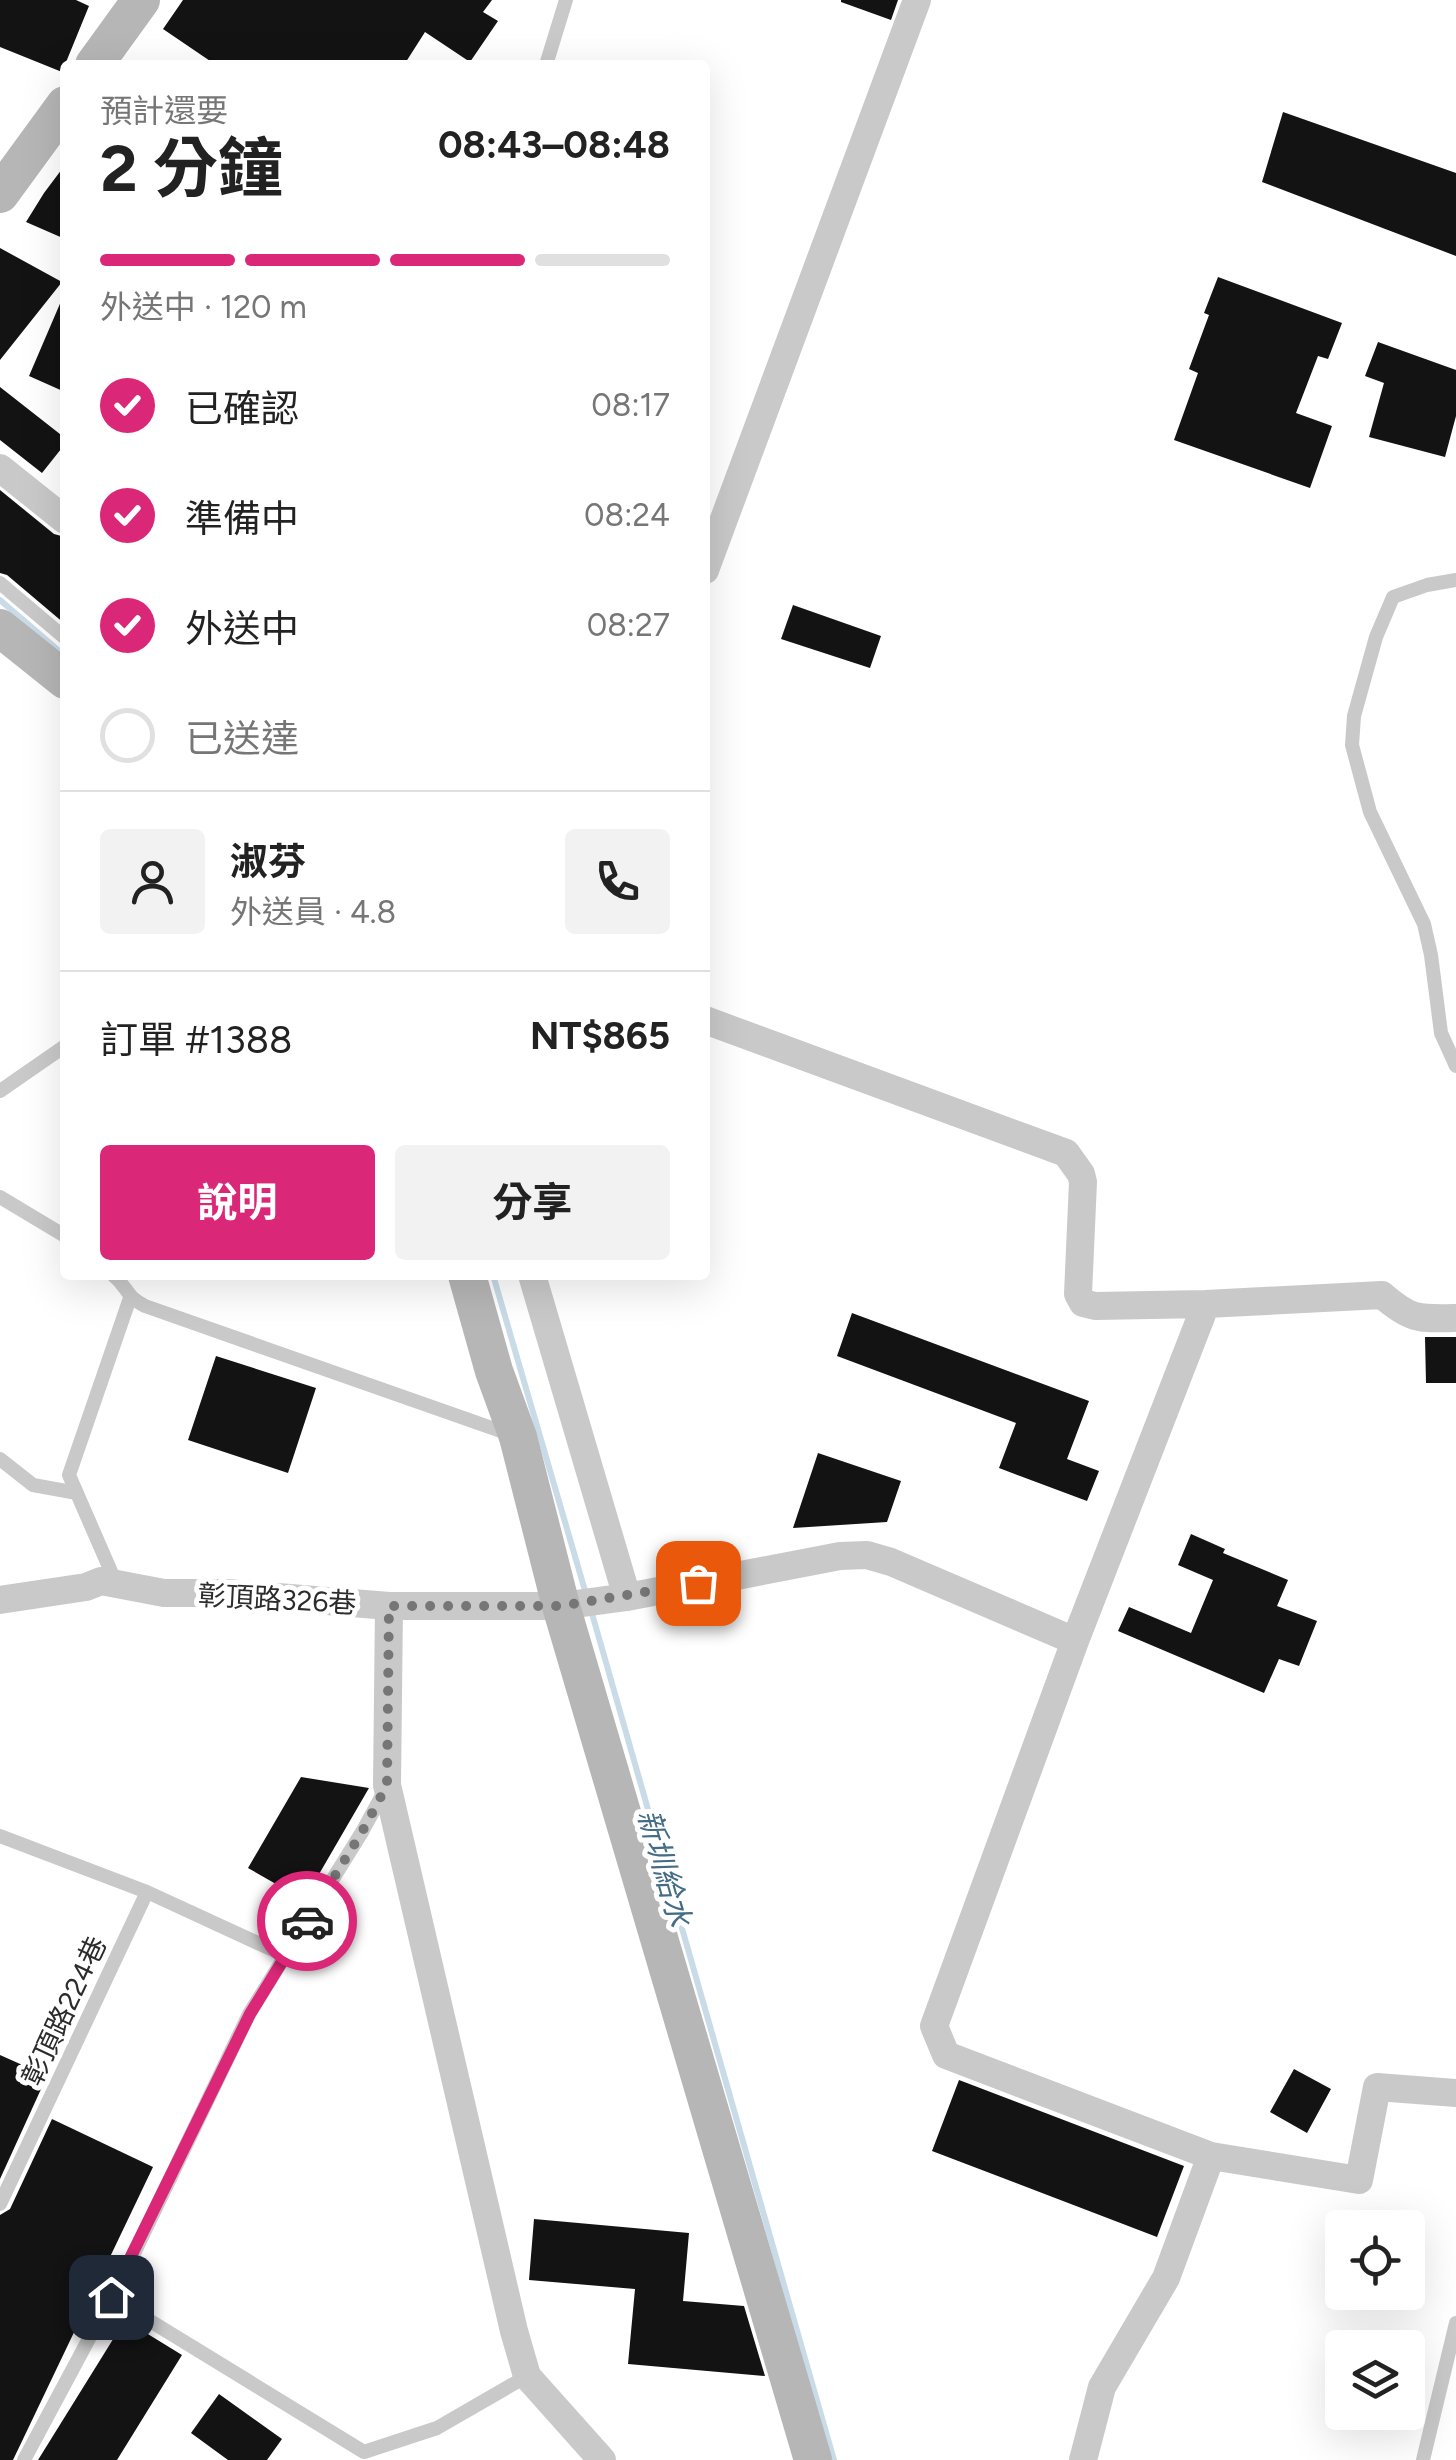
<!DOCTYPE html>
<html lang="zh-TW">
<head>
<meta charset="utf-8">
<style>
	:root { --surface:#fff; --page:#f2f2f2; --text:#222; --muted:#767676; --line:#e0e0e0; --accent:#db2777 }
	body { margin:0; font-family:Figtree,"Noto Sans TC",sans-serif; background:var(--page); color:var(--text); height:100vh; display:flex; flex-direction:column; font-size:38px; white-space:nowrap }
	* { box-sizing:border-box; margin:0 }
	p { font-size:32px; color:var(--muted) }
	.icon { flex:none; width:55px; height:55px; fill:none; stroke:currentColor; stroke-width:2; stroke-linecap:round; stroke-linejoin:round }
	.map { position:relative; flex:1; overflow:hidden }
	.drawer { position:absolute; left:60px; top:60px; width:650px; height:1220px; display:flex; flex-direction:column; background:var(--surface); border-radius:10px; box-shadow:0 10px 40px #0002 }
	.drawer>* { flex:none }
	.fabs { position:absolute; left:1325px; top:2210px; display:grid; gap:20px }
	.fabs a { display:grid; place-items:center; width:100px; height:100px; border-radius:10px; background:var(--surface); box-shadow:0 10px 40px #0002; font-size:50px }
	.pin { position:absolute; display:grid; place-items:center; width:85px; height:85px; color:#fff; margin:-42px; border-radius:20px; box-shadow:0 5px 15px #0006 }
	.courier { position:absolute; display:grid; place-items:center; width:100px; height:100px; margin:-50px; border:8px solid #db2777; border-radius:50%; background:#fff; color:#222; box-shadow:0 2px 12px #0007 }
	.summary em { font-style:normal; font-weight:700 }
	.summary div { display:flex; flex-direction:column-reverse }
	.summary { display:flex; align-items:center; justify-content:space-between; height:170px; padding:0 40px }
	h1 { font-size:65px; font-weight:700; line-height:75px }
	.bar { display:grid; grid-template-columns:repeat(4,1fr); gap:15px 10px; align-content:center; height:120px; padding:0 40px }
	.bar i { height:12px; border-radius:8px; background:var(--line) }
	.bar .active { background:var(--accent) }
	.bar p { grid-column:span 4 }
	.line { display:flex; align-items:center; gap:25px; padding:0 40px; border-top:2px solid var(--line) }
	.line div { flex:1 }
	.round { display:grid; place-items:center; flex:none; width:105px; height:105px; border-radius:10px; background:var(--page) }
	ol { padding:0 40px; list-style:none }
	li { display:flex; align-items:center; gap:30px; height:110px }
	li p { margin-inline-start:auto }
	li .icon { padding:10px; border-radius:50%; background:var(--accent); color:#fff; stroke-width:4 }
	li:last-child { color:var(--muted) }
	li i { width:55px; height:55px; border:5px solid var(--line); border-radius:50% }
	.action { display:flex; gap:20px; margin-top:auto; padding:20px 40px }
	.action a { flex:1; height:115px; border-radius:10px; background:var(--accent); color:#fff; font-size:40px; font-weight:700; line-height:115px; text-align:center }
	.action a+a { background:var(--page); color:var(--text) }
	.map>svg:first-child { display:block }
</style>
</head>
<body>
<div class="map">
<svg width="1456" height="2460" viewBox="0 0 1456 2460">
	<rect width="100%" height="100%" fill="#fff"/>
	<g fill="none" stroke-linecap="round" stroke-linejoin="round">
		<path stroke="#c8dbe7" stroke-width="6" d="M0 600 65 656
			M493 1275 586 1594
			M591 1610 834 2460"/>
	</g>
	<path fill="#131313" d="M0 0H76L89 6 62 72 0 47Z
		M183 0H492L483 12 498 21 470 62 425 32 404 65H216L163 29Z
		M841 0H898L891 20 841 2Z
		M1283 112 1456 173V256L1262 182Z
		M65 165V239L26 222 44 193Z
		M0 248 62 282 0 360Z
		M1218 277 1342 323 1328 359 1318 356 1296 413 1332 426 1310 488 1174 440 1198 373 1189 369 1209 315 1204 313Z
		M65 292V392L29 376Z
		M1378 342 1456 370V416L1445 457 1369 437 1384 383 1365 376Z
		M0 387 65 438V444L42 473 0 440Z
		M0 490 54 534 65 537V624L7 575 0 573Z
		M793 605 881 636 870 668 781 639Z
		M852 1313 1089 1401 1067 1459 1099 1471 1087 1501 999 1468 1016 1423 837 1356Z
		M1425 1337H1456V1383H1426Z
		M216 1356 316 1388 288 1473 188 1440Z
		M818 1453 901 1481 887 1522 793 1528Z
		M1191 1534 1225 1549 1223 1553 1288 1580 1277 1606 1317 1621 1299 1666 1279 1659 1264 1693 1118 1631 1129 1607 1191 1633 1213 1580 1178 1565Z
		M301 1777 369 1788 304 1900 248 1868Z
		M0 2055 47 2076 0 2179Z
		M1294 2069 1331 2089 1307 2133 1270 2112Z
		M959 2080 1184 2166 1157 2237 932 2151Z
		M52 2119 153 2167 13 2460H0V2215L10 2209Z
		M534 2219 689 2233 683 2301 744 2306 765 2376 628 2364 635 2289 529 2280Z
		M125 2320 182 2355 117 2460H38Z
		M219 2394 282 2439 267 2460H228L191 2433Z"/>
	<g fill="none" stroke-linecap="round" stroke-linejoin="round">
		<path stroke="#c9c9c9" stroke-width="14" d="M546 65 566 0
			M1456 580 1427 585 1393 597 1376 637 1354 716 1352 745 1370 812 1424 924 1431 955 1441 1033 1456 1066
			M0 583 65 638
			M0 1091 65 1046
			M0 1197 65 1236
			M113 1275C129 1288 124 1295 145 1306L512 1435
			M0 1459 33 1485 77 1493
			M116 1583 69 1475 130 1298
			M0 1836 147 1892 286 1956
			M0 2204 147 1892
			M111 2297 364 2452 437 2428 527 2376
			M24 2460 129 2264 249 2014 362 1832 386 1788
			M1423 2460 1456 2323"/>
		<path stroke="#c9c9c9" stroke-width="28" d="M0 468 65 520
			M705 570 917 0
			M705 1020 1066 1153 1081 1174 1083 1182 1078 1294 1083 1303 1095 1306 1206 1304
			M532 1275 627 1597
			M1456 1318C1419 1319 1411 1320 1382 1295L1206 1304 1075 1641 934 2026 946 2055 1211 2156 1359 2180 1377 2087 1456 2093
			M0 1600 86 1587 101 1581 164 1593H227L389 1606H561L627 1597 840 1556 867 1555 891 1562 1075 1641
			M389 1606 387 1785 514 2331 527 2376 602 2460
			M1083 2460 1102 2387 1166 2278 1211 2156"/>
		<path stroke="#b6b6b6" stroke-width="38" d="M94 65 141 0
			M0 194 65 105
			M0 628 65 680
			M467 1275 494 1371 518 1437 561 1606 813 2460"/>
	</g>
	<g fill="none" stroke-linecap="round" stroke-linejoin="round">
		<path stroke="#767676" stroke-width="10" stroke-dasharray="0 18" d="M307 1921 362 1832 387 1785 389 1606H561L698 1583"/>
		<path stroke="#db2777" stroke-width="12" d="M111 2297 250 2014 307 1921"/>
	</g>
	<g text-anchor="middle" stroke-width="10" stroke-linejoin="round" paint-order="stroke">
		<g font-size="28" fill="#2c2c2c" stroke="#fff">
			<text transform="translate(277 1599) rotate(3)" y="10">彰頂路326巷</text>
			<text transform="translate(64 2011) rotate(-65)" y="10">彰頂路224巷</text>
		</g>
		<g font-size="30" font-style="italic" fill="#436c85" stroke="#fff">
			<text transform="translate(664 1868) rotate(74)" y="10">新圳給水</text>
		</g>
	</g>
</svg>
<div class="fabs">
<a><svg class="icon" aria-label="locate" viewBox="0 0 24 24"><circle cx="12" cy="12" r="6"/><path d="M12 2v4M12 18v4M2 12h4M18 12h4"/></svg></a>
<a><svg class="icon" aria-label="layers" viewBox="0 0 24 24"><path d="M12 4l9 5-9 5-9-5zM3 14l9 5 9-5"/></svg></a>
</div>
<div class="pin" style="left:698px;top:1583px;background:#ea580c"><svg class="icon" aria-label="bag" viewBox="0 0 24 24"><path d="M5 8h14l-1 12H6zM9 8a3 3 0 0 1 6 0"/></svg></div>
<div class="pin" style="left:111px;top:2297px;background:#1f2937"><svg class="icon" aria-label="home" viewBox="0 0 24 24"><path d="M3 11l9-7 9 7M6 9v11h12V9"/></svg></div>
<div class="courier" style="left:307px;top:1921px"><svg class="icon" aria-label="car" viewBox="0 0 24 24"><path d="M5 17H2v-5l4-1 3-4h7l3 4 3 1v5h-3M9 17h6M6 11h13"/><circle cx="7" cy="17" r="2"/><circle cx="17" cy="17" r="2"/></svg></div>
<section class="drawer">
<div class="summary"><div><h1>2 分鐘</h1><p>預計還要</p></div><em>08:43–08:48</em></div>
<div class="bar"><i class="active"></i><i class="active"></i><i class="active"></i><i></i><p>外送中 · 120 m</p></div>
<ol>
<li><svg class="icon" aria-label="check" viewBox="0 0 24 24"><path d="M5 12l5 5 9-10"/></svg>已確認<p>08:17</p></li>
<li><svg class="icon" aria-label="check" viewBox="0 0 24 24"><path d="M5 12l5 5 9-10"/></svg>準備中<p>08:24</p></li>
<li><svg class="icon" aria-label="check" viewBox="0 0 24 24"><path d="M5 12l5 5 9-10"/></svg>外送中<p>08:27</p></li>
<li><i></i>已送達</li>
</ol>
<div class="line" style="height:180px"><a class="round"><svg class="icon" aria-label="person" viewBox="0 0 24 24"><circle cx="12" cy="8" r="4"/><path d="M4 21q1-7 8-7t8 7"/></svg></a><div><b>淑芬</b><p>外送員 · 4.8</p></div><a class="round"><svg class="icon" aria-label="phone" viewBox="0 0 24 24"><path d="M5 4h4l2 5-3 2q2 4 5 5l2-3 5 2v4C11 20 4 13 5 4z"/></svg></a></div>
<div class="line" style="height:130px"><div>訂單 #1388</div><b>NT$865</b></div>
<div class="action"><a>說明</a><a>分享</a></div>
</section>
</div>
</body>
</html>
